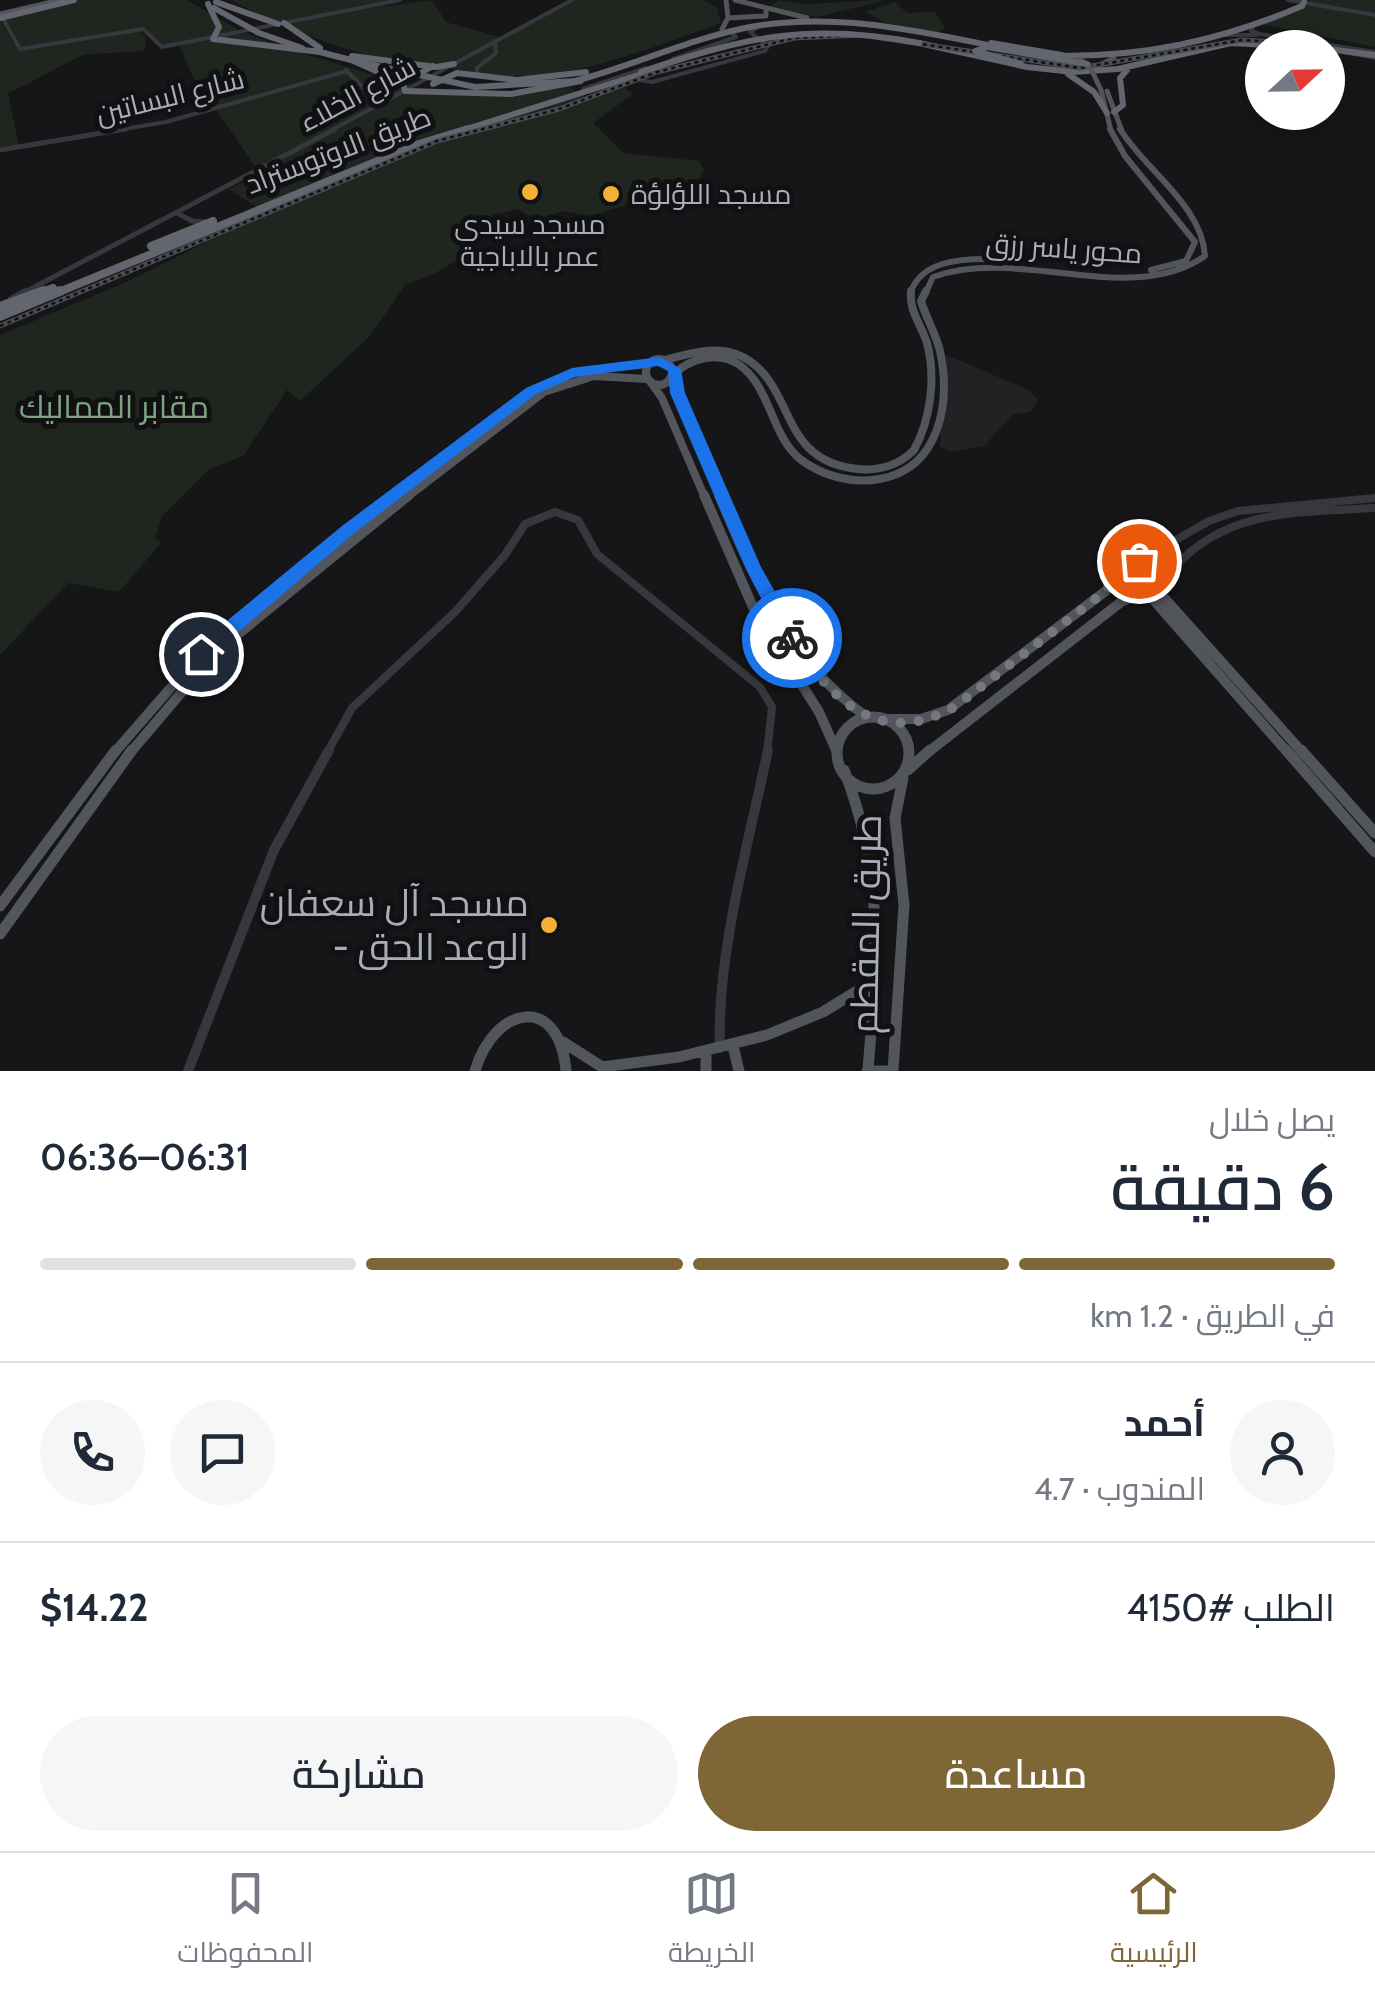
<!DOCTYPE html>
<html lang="ar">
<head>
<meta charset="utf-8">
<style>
	:root { --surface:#fff; --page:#f6f6f7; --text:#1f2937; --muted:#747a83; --line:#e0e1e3; --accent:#7e6636 }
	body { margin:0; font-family:Cabin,Cairo,sans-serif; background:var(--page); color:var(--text); direction:rtl; height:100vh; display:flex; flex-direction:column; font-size:38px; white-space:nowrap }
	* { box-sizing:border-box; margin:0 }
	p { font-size:32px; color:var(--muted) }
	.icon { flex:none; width:55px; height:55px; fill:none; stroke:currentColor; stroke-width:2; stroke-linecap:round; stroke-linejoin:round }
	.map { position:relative; height:1071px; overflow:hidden; direction:ltr }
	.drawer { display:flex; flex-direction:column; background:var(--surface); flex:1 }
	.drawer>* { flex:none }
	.needle { width:65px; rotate:68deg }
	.buttons { position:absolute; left:1245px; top:30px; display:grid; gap:20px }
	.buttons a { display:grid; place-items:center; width:100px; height:100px; border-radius:50%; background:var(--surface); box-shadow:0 5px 15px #0003; font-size:50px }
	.pin { position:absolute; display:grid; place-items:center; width:85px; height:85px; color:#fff; margin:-42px; border:5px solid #fff; border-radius:50%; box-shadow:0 2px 10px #0007 }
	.courier { position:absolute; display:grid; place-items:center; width:100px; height:100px; margin:-50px; border:8px solid #1a73e8; border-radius:50%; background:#fff; color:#222; box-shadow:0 2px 12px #0007 }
	.overview em { font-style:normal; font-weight:600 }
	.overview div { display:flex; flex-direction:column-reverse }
	.overview { display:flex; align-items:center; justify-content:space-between; height:170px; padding:0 40px }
	h1 { font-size:65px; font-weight:600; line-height:75px }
	.bar { display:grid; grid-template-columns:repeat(4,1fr); gap:15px 10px; align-content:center; height:120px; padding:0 40px }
	.bar i { height:12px; border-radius:8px; background:var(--line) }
	.bar .selected { background:var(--accent) }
	.bar p { grid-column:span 4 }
	.line { display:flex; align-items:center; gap:25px; padding:0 40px; border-top:2px solid var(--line) }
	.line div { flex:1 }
	.round { display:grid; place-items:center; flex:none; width:105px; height:105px; border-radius:52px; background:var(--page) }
	.cta { display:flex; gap:20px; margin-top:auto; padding:20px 40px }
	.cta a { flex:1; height:115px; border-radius:60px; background:var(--accent); color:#fff; font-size:40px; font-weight:600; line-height:115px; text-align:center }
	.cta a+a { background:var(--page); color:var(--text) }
	.dock { display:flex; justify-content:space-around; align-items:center; height:140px; border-top:2px solid var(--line); background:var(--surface); font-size:28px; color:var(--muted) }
	.dock a { display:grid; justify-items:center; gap:5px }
	.dock .selected { color:var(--accent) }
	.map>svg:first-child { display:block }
</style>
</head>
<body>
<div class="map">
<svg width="1375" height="1071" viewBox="0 0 1375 1071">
	<rect width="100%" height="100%" fill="#161618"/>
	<path fill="#222225" d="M946 355 1027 389 1038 400 1030 412 1013 414 984 446 951 452 940 447Z"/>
	<path fill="#1e261f" d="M78 0H187L240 31 282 47 410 86 257 169 191 73 179 44 164 45 143 29 138 30 146 37 145 50C127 54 90 52 81 56 57 67 34 82 8 93L19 147 0 150V20L17 48 5 19Z
		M232 0H396L350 11 432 0 446 22 500 37C485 45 469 58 452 62 399 77 278 27 232 0Z
		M574 0H703L717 8 721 23C631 55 547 93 450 68Z
		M779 0 806 4 886 0 818 17 768 8Z
		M1306 0H1375V47L1260 24 1296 12Z
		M895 2 907 13 934 12 945 28 938 32 887 23 865 12Z
		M621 85 633 94 593 123 623 153 699 161 704 170 691 195 626 205 590 216 563 211 536 220 518 209 493 215C480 250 440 275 406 284L370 336 300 401 287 390 243 456 208 470 162 516 155 538 161 543 119 592 68 583 0 655V335L124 283 266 213 229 189 411 89 502 95 570 87 586 98Z"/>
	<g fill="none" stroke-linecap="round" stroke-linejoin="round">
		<path stroke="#37383d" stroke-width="4" d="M1288 0 1375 15
			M3 19 20 49 143 29 162 47 400 0
			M1254 25 1251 31 1260 34 1375 52
			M1221 35H1257
			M673 59 736 37 730 31
			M346 70 376 101
			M477 75V68L496 53 495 41
			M632 79 652 82 765 51 768 46 750 32 758 27
			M583 89 646 68
			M112 131 166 122 347 71
			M330 131 572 0"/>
		<path stroke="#37383d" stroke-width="5" d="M0 150 126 129
			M177 213 192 221 208 222
			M21 294 335 129"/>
		<path stroke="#37383d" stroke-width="6" d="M11 299 26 291"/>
		<path stroke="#37383d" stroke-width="8" d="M1139 561 1209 521 1238 511 1375 498
			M1163 581C1217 508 1292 513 1375 508
			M327 753 352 708 455 612 505 555 525 524 555 512 578 520 597 554 760 687 772 707 767 753"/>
		<path stroke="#37383d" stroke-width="10" d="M720 1048C716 957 749 841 768 750
			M188 1071 274 850 329 750"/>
		<path stroke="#53555c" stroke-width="5" d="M735 0 807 18
			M0 14 60 0
			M728 18 766 16V11
			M722 29 728 18 726 0
			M1096 67 1114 58
			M1101 90 1111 131
			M1107 91 1122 131"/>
		<path stroke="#53555c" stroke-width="6" d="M1110 129 1125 156 1195 242 1186 261 1151 270
			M910 294C920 262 957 259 986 259
			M925 294 933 277C1020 246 1130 308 1205 256 1202 205 1145 170 1120 129"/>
		<path stroke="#53555c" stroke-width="8" d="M646 372a13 13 0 1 1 26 0a13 13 0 1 1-26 0Z
			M660 361C686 355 717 343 743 357 797 386 777 461 858 469 879 471 899 465 914 450 931 419 936 377 927 343 921 324 909 312 911 291
			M675 373C692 358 718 351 738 364 771 386 770 434 800 459 822 476 852 484 880 479 940 468 951 403 940 351 936 334 926 318 921 301L926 291
			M674 375 720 498
			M649 380 662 398 705 498
			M390 498 531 391 579 371 648 364
			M406 498 544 392 594 376 647 379"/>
		<path stroke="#53555c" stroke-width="10" d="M704 495 753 607 819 712 836 750
			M719 495C754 578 791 664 867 717
			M1131 560 1152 566 1163 581 1159 592 1144 596 1124 587 1117 570Z
			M1159 592 1303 753
			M1150 596 1288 753
			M879 719H921L948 710 1107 590 1117 576
			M114 753 201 653 393 495
			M130 753 216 652 409 495
			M927 753 1121 602 1137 595"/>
		<path stroke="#53555c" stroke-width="11" d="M837 753a36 36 0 1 1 72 0a36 36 0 1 1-72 0Z
			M1286 750 1375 852
			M1301 750 1375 833
			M844 770C885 875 877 961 868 1070
			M908 770 930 750
			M0 906 116 750
			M0 934 132 750
			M563 1042 602 1067 679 1057 767 1035 823 1012 875 980
			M733 1046 739 1071
			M706 1052V1071
			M475 1071C494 1006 559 992 566 1071
			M867 1071H890
			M893 1071 904 905 895 818 903 778"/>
		<path stroke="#63666e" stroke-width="6" d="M216 2 278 24
			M208 4 219 27 213 39 320 52
			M0 18 74 0
			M284 23 320 48
			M919 43 1027 67 1073 72 1118 69 1231 43 1318 48
			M991 43 1062 55
			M316 51 355 61
			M352 56 436 67 454 64
			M1055 56C1144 57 1220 41 1302 6
			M349 59 403 83 405 91 511 94 581 81
			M1068 74 1094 92 1107 113
			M575 81C632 66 687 40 745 28 829 11 915 30 998 47
			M403 83 433 66
			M433 84 457 73 517 80 586 72
			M1114 112 1123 105 1120 78 1127 70
			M460 131 645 73"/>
		<path stroke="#63666e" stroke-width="8" d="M151 246 213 221
			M37 294 53 288
			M54 294 419 144 468 129"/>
		<path stroke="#63666e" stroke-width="10" d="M0 307 44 291
			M0 316 60 291"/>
		<g stroke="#4a4c52" stroke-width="5">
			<path id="rail" d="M0 326 437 141 559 109 657 72 794 38 862 35 1080 68 1242 40 1295 43 1375 57"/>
		</g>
		<use href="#rail" stroke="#111113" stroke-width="2.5" stroke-dasharray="4" stroke-linecap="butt"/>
		<path stroke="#53555c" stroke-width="5" d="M1080 60 1089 65 1101 90"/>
		<path stroke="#63666e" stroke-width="6" d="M1302 6 1304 2
			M214 8 259 33 302 48
			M1328 49 1375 55
			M355 61 475 87 575 81
			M1021 64 975 51 987 47 1087 64
			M641 72C745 37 809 22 919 43"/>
	</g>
	<path fill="#1a73e8" d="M660 357 681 369 685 393 761 567 801 638 798 644H785L746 569 670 393 668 371 658 366 575 377 536 394 353 534 207 659H194V648L342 526 526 388 572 368Z"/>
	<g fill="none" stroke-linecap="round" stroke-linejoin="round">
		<path stroke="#757880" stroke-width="10" stroke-dasharray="0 18" d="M792 638C830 700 880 750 956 706L1107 590 1119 565 1139 561"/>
	</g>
	<g fill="#f2b134" stroke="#111113" stroke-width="4">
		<circle cx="530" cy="192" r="10"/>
		<circle cx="611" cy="194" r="10"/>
		<circle cx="549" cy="925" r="10"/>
	</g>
	<g text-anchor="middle" stroke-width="10" stroke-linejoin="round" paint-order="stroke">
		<g font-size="28" fill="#a8adb8" stroke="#111113">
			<text transform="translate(357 94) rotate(-28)" y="10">شارع الخلاء</text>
			<text transform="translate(170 96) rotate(-14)" y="10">شارع البساتين</text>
			<text transform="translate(338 150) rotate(-21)" y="10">طريق الاوتوستراد</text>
			<text transform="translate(1064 248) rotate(4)" y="10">محور ياسر رزق</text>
		</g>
		<g font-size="28" fill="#a8adb8" stroke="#111113" text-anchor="start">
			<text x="631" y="204">مسجد اللؤلؤة</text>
			<text x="530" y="234" text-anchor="middle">مسجد سيدى<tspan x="530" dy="32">عمر بالاباجية</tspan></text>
		</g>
		<g font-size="32" fill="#7fa381" stroke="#111113">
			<text x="114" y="418">مقابر المماليك</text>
		</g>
		<g font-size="38" fill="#a8adb8" stroke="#111113" text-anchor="end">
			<text x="529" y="916">مسجد آل سعفان<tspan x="529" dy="44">- الوعد الحق</tspan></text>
		</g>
		<g font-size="38" fill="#a8adb8" stroke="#111113">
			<text transform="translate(866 924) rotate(-89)" y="13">طريق المقطم</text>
		</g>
	</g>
</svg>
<div class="buttons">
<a><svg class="needle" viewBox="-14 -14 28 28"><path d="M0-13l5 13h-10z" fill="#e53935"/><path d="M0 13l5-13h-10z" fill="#747a83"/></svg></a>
</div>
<div class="pin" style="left:1139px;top:561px;background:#ea580c"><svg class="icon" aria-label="bag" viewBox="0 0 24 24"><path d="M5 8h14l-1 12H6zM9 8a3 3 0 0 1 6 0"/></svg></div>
<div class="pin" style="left:201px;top:654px;background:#1f2937"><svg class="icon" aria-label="home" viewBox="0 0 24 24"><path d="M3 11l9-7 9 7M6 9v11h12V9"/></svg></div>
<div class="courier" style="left:792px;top:638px"><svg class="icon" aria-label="bike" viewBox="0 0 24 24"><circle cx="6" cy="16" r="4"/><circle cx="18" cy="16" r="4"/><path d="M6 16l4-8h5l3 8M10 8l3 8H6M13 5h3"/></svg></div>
</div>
<section class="drawer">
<div class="overview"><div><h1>6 دقيقة</h1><p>يصل خلال</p></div><em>06:31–06:36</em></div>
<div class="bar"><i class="selected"></i><i class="selected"></i><i class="selected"></i><i></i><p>في الطريق · 1.2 km</p></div>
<div class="line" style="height:180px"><a class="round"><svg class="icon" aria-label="person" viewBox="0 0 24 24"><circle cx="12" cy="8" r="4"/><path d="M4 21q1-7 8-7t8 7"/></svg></a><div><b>أحمد</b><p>المندوب · 4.7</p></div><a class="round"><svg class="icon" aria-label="chat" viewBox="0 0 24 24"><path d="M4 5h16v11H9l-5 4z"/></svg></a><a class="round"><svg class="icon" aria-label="phone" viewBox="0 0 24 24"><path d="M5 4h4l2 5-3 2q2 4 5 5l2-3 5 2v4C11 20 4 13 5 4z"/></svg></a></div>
<div class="line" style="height:130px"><div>الطلب #4150</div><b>$14.22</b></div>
<div class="cta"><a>مساعدة</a><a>مشاركة</a></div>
</section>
<nav class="dock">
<a class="selected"><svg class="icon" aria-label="home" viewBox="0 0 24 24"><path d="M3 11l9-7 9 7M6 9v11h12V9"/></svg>الرئيسية</a>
<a><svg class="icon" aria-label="map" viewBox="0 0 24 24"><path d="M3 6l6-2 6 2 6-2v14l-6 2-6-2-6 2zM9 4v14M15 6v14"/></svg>الخريطة</a>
<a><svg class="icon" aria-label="saved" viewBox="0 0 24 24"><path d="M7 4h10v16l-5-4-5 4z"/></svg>المحفوظات</a>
</nav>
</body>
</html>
